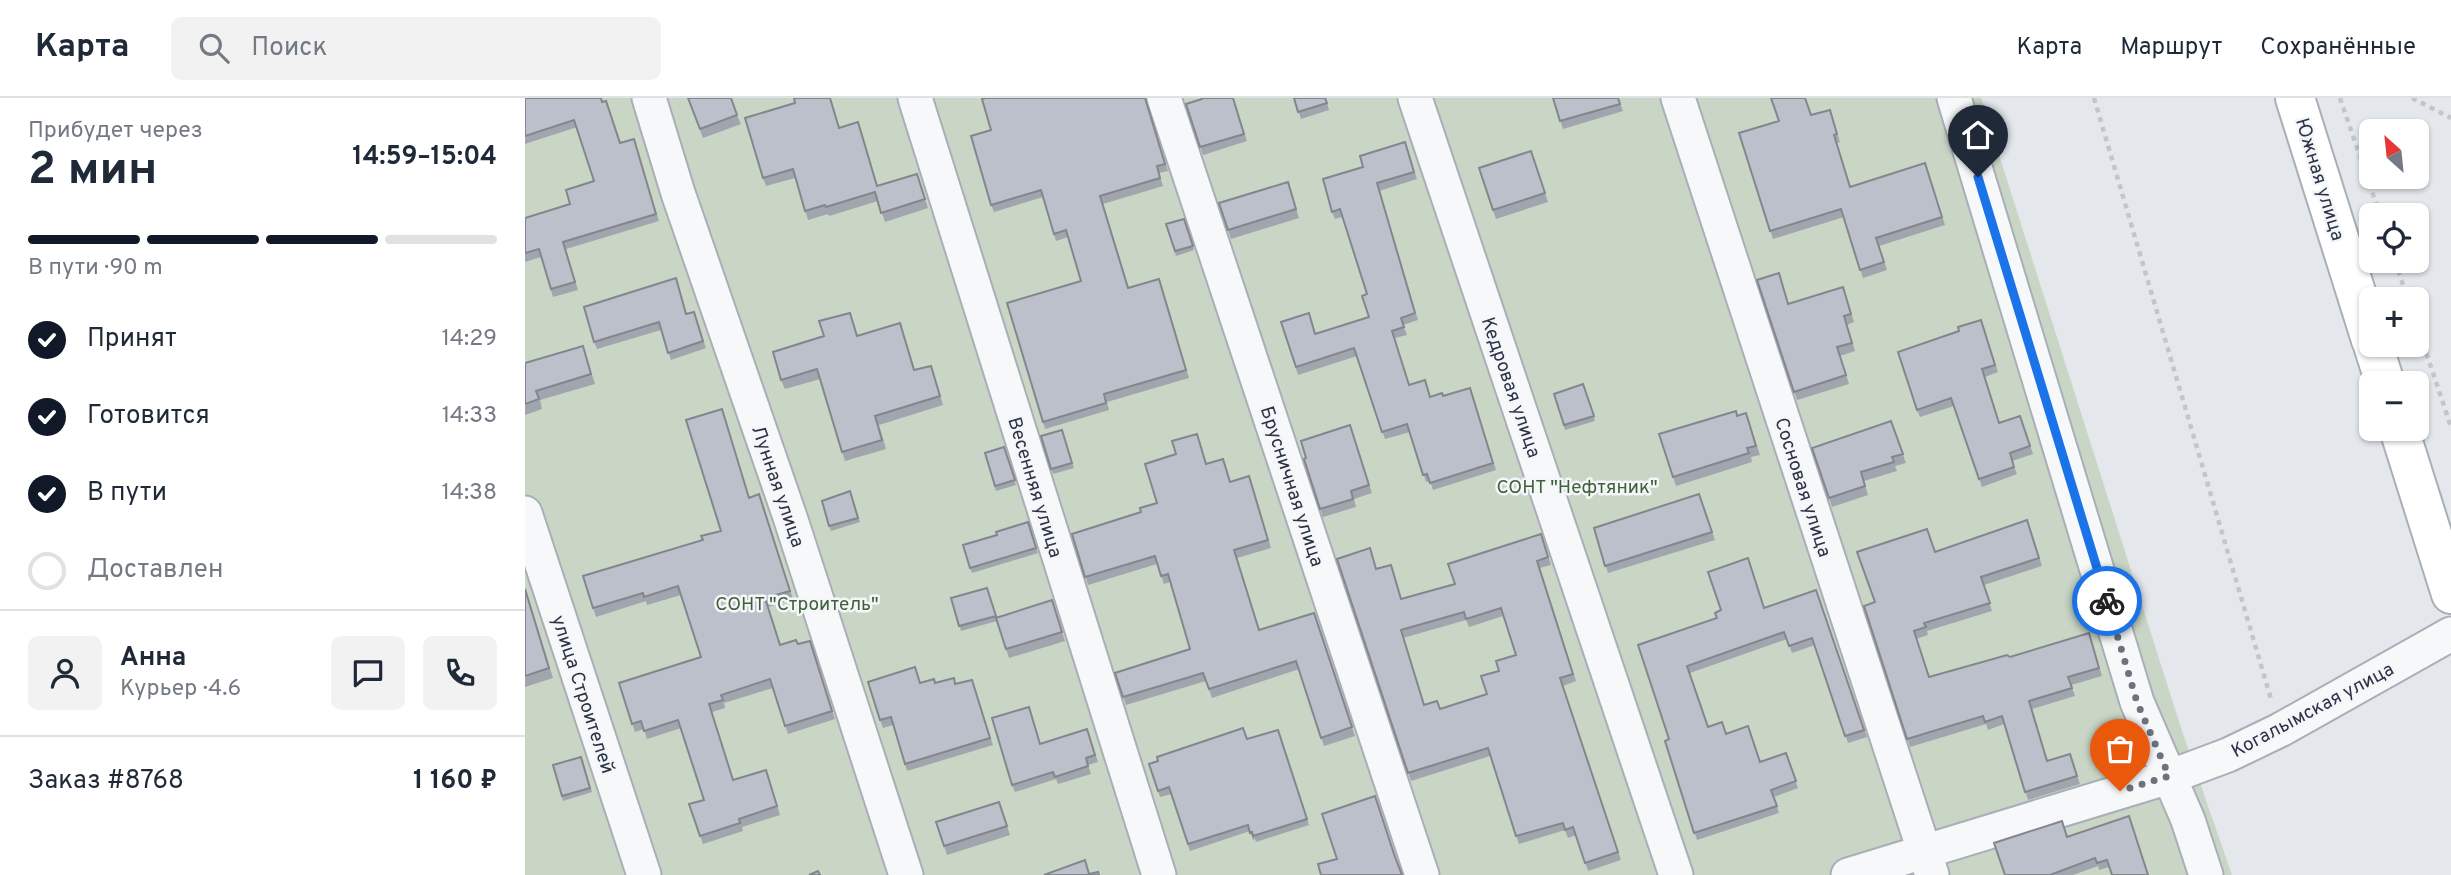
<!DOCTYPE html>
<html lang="ru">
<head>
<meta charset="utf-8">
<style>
	:root { --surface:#fff; --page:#f2f2f3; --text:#1f2937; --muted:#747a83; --line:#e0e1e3; --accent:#111827 }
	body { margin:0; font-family:Overpass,sans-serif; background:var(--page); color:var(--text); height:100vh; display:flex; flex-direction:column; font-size:26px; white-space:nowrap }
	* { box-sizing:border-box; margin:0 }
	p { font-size:23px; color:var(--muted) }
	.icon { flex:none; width:38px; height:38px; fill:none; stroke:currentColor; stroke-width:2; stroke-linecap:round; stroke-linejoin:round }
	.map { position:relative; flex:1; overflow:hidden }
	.panel { display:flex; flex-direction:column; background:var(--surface); width:525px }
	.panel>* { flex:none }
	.needle { width:46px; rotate:333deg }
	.buttons { position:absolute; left:1834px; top:21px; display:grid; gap:14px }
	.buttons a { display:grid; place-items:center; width:70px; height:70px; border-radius:10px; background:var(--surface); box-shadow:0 2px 5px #0004; font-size:35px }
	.pin { position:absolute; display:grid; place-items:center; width:60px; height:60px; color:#fff; margin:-72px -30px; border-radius:50% 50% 50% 0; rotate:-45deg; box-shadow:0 0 7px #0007 }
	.pin .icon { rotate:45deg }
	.courier { position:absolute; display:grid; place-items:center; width:70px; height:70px; margin:-35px; border:5px solid #1a73e8; border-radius:50%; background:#fff; color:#222; box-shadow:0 2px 9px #0007 }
	.headline em { font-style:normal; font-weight:700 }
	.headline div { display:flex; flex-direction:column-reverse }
	.headline { display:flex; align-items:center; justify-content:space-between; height:119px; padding:0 28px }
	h1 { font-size:46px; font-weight:700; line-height:52px }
	.bar { display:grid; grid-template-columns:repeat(4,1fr); gap:10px 7px; align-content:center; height:84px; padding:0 28px }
	.bar i { height:9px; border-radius:5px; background:var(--line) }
	.bar .on { background:var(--accent) }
	.bar p { grid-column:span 4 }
	.line { display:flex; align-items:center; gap:18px; padding:0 28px; border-top:2px solid var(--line) }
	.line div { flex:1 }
	.round { display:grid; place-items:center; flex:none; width:74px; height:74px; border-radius:10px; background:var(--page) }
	ol { padding:0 28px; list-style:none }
	li { display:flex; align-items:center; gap:21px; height:77px }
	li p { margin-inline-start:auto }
	li .icon { padding:7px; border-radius:50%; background:var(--accent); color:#fff; stroke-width:4 }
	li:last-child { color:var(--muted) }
	li i { width:38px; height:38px; border:4px solid var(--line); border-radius:50% }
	header { display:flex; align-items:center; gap:42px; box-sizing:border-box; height:98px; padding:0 35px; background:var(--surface); border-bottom:2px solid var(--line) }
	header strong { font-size:33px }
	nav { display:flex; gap:38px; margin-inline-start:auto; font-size:24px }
	.search { width:490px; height:63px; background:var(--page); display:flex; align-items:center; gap:18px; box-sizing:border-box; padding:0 24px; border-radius:10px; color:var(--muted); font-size:26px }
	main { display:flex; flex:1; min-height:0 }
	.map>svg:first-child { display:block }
</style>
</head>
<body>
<header>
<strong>Карта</strong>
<div class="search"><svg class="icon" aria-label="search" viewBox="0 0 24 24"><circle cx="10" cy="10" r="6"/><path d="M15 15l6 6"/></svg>Поиск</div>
<nav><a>Карта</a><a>Маршрут</a><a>Сохранённые</a></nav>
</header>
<main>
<section class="panel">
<div class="headline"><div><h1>2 мин</h1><p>Прибудет через</p></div><em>14:59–15:04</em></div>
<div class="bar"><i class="on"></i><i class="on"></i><i class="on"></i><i></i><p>В пути · 90 m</p></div>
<ol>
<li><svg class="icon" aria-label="check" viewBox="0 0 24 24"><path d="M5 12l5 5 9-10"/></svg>Принят<p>14:29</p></li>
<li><svg class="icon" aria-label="check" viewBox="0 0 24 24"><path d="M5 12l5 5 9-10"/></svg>Готовится<p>14:33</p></li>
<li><svg class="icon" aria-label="check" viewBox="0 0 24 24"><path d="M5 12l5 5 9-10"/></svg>В пути<p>14:38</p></li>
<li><i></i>Доставлен</li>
</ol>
<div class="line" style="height:126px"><a class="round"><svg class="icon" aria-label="person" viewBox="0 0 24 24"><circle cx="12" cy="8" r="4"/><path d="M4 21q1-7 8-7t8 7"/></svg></a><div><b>Анна</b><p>Курьер · 4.6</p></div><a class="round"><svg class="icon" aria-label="chat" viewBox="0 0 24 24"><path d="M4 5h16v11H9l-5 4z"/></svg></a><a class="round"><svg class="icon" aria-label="phone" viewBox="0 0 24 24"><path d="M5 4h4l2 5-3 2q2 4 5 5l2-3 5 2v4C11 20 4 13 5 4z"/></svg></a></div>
<div class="line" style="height:91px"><div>Заказ #8768</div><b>1 160 ₽</b></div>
</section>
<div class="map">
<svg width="1926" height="777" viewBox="0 0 1926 777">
	<rect width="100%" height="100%" fill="#e4e7ec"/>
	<path fill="#c9d6c5" d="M0 0H1456L1657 633 1707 777H0Z"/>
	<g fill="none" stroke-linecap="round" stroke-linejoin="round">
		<g stroke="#a9aeb7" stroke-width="37">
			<path id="street" d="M124 0 153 95 265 419 381 777
				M390 0 634 777
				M639 0 897 777
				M890 0 1151 777
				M1153 0 1407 777
				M1429 0 1612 604 1663 722 1681 777
				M0 415 119 777
				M1323 777 1644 679 1703 657 1755 632 1926 536"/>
		</g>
		<g stroke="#a9aeb7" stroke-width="42">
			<path id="secondary" d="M1770 0 1846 242
				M1848 247 1860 285
				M1874 331 1926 496"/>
		</g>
		<path stroke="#c2c5cb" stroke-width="4.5" stroke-dasharray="5 5" stroke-linecap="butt" d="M1569 0 1746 601
			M1815 0 1855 117
			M1887 0 1926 20
			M1870 163 1883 201
			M1892 227 1926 329"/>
		<use href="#street" stroke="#f7f8fa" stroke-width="33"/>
		<use href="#secondary" stroke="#fff" stroke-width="38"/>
	</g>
	<path fill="#a1a5ae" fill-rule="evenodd" d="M0 0 78 4 95 45 111 48 134 123 41 151 53 192 28 199 16 159 0 164V120L45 106 69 83 52 29 0 46Z
		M163 0 212 17 216 26 178 40Z
		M620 0 643 73 634 75 638 88 578 106 604 190 637 189 664 280 582 304 584 312 520 331 518 324 556 183 543 139 531 143 518 99 469 114 466 107Z
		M708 0 722 43 678 57 661 6 677 1Z
		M769 0H802H801L804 12 776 21Z
		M1028 0H1093L1098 13 1038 31Z
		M1305 12 1315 44 1312 45 1325 89 1400 65 1420 127 1354 148 1362 172 1338 180 1319 119 1248 141 1214 35Z
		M315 30 336 33 352 88 392 76 403 110 360 124 353 103 304 118 303 116 283 122 270 80 241 88 238 80Z
		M883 52 892 81 854 93 893 222 878 227 882 237 870 240 884 287 905 298H918L945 290 971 372 908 392 905 383 901 384 885 334 860 341 832 258 773 277 756 224 791 236 844 219 842 196 817 119 810 121 807 114 838 69Z
		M1006 53 1023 104 971 121 954 70Z
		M763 84 774 120 706 141 694 105Z
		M659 121 669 152 651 158 641 126Z
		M1232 182 1264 206 1318 189 1329 224 1322 227 1330 253 1315 258 1324 286 1272 302Z
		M169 214 181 250 146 262 136 232 72 251 69 244Z
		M1456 222 1473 274 1460 279 1474 324 1495 318 1508 356 1487 363 1492 376 1457 389 1429 308 1395 319 1392 312 1434 233Z
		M375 225 390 272 409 277 418 307 354 327 361 351 320 363 295 281 260 291 256 282 332 238Z
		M61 258 70 286 15 302 17 311 0 317V265Z
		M1058 286 1070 323 1040 332 1029 296Z
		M1221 315 1235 357 1226 359 1227 364 1151 388 1148 379 1213 318Z
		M1366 323 1381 365 1370 368 1372 373 1339 383 1343 397 1307 409 1287 350Z
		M825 327 847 395 829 401 831 409 798 419 779 361 781 360Z
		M537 332 549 370 528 376 516 338Z
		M672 336 682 366 706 384 727 386 746 450 712 460 734 532 789 515 830 638 799 648 774 571 687 600 681 583 601 607 590 575 665 551 645 484 639 486 632 466 563 487 547 436 616 414 632 405 651 356Z
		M479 349 491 387 471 393 460 355Z
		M325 393 335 424 306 433 297 403Z
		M234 396 268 501 243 509 255 547 273 546 285 543 310 621 263 636 248 590 199 605 200 610 187 614 208 682 241 672 255 717 217 729 218 733 178 746 164 706 179 702 156 630 122 641 119 631 110 634 94 585 176 559 156 497 122 507 121 503 71 519 58 478 178 442 196 433 225 399Z
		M1174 396 1190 442 1083 475 1069 430Z
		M1502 422 1517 468 1459 487 1467 513 1402 533 1403 537 1391 541 1404 579 1485 559 1564 535 1577 578 1546 587 1550 598 1507 611 1522 662 1545 656 1555 686 1503 702 1479 626 1463 632 1461 626 1385 649 1339 508 1350 504 1410 454Z
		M503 424 513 455 447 475 438 447 472 437Z
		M1016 436 1026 467 1015 470 1051 583 1038 588 1096 762 1063 773 1051 737 1043 740 1040 732 994 746 965 658 886 683 812 461 852 471 877 501 930 486ZM978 518 991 557 962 596 915 611 899 607 878 540 941 522 944 529Z
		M0 489 28 580 0 589Z
		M462 490 471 520 527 502 540 543 484 560 472 523 436 533 426 500Z
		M1291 492 1342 639 1323 645 1290 547 1267 555 1262 541 1165 575 1183 629 1201 636 1235 664 1261 655 1273 690 1249 699 1254 715 1172 742 1140 643 1144 641 1113 547 1192 520 1239 510Z
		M447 582 468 647 382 673 368 627 358 630 355 622 396 585 431 586Z
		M562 631 573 664 563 667 566 676 533 686 531 681 490 694 487 687 515 646Z
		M753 632 784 727 731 744 730 741 728 742 725 733 665 753 646 696 635 699 633 693V663L722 641Z
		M56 659 67 694 38 703 28 667Z
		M474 704 485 737 422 757 419 748Z
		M1604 718 1584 769 1574 772 1573 768 1548 777H1480L1543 739Z"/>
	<path fill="#bbc0ca" stroke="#83868d" stroke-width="2" fill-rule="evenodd" d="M0 0H76L77 4 81 3 95 45 109 41 131 116 38 144 50 184 26 191 14 151 0 155V120L45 106 41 92 69 83 49 22 0 38Z
		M163 0H206L212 17 175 31Z
		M269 0H305L314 30 333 24 352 88 392 76 400 101 356 115 350 94 301 109 300 107 280 113 268 71 238 80 220 20 270 5Z
		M461 0H620L640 66 632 68 635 80 575 98 603 190 634 181 661 272 579 296 581 305 518 324 482 205 556 183 541 132 529 136 516 92 466 107 446 38 466 32 457 1Z
		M677 0H708L719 36 675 49 661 6 677 1Z
		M769 0H800L802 5 773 14Z
		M1028 0H1093L1095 6 1035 23Z
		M1246 0H1280L1286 17 1305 12 1312 36 1309 37 1325 89 1400 65 1417 119 1351 140 1359 164 1335 172 1316 111 1245 133 1214 35 1254 23Z
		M880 44 889 74 852 85 890 215 876 220 879 229 867 233 884 287 900 282 905 299 917 295 918 298 945 290 968 365 905 385 902 376 898 377 882 326 857 334 829 250 771 269 756 224 784 215 790 236 844 219 837 198 842 196 815 111 807 114 798 81 838 69 835 58Z
		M1006 53 1020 95 968 112 954 70Z
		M763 84 771 111 703 132 694 105Z
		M659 121 668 148 650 153 641 126Z
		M1254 175 1263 206 1318 189 1326 216 1319 218 1327 245 1312 249 1321 277 1269 294 1232 182Z
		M151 180 161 216 169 214 178 243 143 255 134 224 69 244 59 209Z
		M325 215 332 238 375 225 389 272 406 268 415 298 350 318 357 342 317 354 292 271 256 282 248 254 299 238 294 223Z
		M1456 222 1470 267 1457 271 1474 325 1495 318 1505 348 1485 355 1489 369 1454 381 1426 300 1392 312 1373 254 1434 233 1433 229Z
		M58 248 66 276 11 293 14 301 0 306V265Z
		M1058 286 1069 318 1039 327 1029 296Z
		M197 311 224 400 234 396 265 493 240 500 255 547 271 542 273 546 285 543 307 613 260 628 245 581 196 597 198 602 184 606 208 682 241 672 252 708 214 721 215 725 175 738 164 706 179 702 153 622 119 633 116 623 107 626 94 585 176 559 153 488 119 499 118 495 68 510 58 478 178 442 176 438 196 433 161 322Z
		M1211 313 1212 318 1221 315 1231 348 1222 350 1224 355 1148 379 1134 336Z
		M1366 323 1378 356 1367 359 1369 364 1336 374 1340 388 1304 400 1287 350Z
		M825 327 844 387 826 393 828 401 795 411 779 361 781 360 776 343Z
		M537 332 547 365 526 371 516 338Z
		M672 336 681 366 698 361 705 384 724 378 743 442 709 452 734 532 789 515 827 629 796 640 771 563 684 591 678 575 598 599 590 575 665 551 643 476 636 478 630 458 560 479 547 436 616 414 615 410 632 405 620 366 651 356 647 343Z
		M479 349 490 382 470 388 460 355Z
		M325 393 333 420 304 428 297 403Z
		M1174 396 1187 434 1080 468 1069 430Z
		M1502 422 1514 460 1456 479 1465 505 1399 525 1401 529 1389 533 1404 579 1482 557 1485 559 1564 535 1574 570 1543 579 1547 590 1504 603 1522 663 1545 656 1552 678 1500 694 1477 618 1460 624 1458 618 1382 641 1339 508 1350 504 1332 454 1402 431 1410 454Z
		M503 424 511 450 445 470 438 447 472 437 471 434Z
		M1016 436 1023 459 1012 463 1048 576 1035 580 1093 754 1060 765 1048 729 1040 732 1038 725 991 738 963 650 883 675 812 461 845 450 851 471 866 467 876 501 930 486 923 466ZM976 510 991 557 971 563 974 573 956 578 962 596 915 611 912 603 899 607 876 532 939 514 941 521Z
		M1223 460 1239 510 1291 492 1339 632 1320 638 1287 540 1264 548 1259 534 1162 568 1183 629 1197 624 1201 636 1223 628 1235 664 1261 655 1271 683 1246 692 1252 708 1169 735 1140 643 1144 641 1113 547 1192 520 1190 515 1196 512 1183 474Z
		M462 490 471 518 434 528 426 500Z
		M0 491 24 570 0 578Z
		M527 502 537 534 481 551 471 520Z
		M390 569 395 585 409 581 410 585 429 580 430 586 447 582 465 640 380 666 366 619 355 622 343 584Z
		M504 609 515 646 562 631 570 657 561 660 563 668 530 679 528 674 487 687 467 620Z
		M718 630 722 641 753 632 782 721 728 738 727 734 725 735 723 727 663 746 644 689 633 693 624 666 633 663 632 659Z
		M56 659 65 690 37 698 28 667Z
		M850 698 870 759 877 777H796L793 766 812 761 797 716Z
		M474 704 482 728 419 748 411 724Z
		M1604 718 1623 777H1587L1582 762 1572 765 1570 760 1525 777H1480L1469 745 1537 723 1542 739Z
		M560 762 564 776 573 774 574 777H519Z
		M293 773 295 777H284Z"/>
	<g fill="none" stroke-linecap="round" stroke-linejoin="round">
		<path stroke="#6c737f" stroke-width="7" stroke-dasharray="0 12.6" d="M1582 503 1612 604 1644 678 1595 693"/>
		<path stroke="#1a73e8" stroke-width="9" d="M1453 79 1582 503"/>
	</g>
	<g text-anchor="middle" stroke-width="5" stroke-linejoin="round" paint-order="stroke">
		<g font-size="19" fill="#2b3445" stroke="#f4f6f9">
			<text transform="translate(1796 81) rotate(73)" y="7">Южная улица</text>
			<text transform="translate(987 289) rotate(71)" y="7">Кедровая улица</text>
			<text transform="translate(254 388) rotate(71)" y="7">Лунная улица</text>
			<text transform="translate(768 388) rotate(72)" y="7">Брусничная улица</text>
			<text transform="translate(511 389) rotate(73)" y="7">Весенняя улица</text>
			<text transform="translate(1279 389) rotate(72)" y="7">Сосновая улица</text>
			<text transform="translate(59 596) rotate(72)" y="7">улица Строителей</text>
			<text transform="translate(1787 611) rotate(-28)" y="7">Когалымская улица</text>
		</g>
		<g font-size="19" fill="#3f6138" stroke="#f4f6f9">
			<text x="1052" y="395">СОНТ "Нефтяник"</text>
			<text x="272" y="512">СОНТ "Строитель"</text>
		</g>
	</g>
</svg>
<div class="buttons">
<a><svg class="needle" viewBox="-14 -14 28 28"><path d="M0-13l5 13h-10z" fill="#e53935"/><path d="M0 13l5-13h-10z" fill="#747a83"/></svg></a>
<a><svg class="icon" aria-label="locate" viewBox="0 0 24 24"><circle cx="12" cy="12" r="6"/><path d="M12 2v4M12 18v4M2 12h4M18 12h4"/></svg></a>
<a>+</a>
<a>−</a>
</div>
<div class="pin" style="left:1595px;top:693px;background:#ea580c"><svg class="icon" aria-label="bag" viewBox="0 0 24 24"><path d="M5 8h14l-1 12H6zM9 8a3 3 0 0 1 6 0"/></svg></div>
<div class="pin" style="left:1453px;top:79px;background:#1f2937"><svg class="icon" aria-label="home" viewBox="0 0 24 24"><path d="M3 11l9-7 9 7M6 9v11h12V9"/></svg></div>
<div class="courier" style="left:1582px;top:503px"><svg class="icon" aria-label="bike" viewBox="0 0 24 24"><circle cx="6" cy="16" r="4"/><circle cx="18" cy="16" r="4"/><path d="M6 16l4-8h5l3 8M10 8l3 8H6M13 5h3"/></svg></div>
</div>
</main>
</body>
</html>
